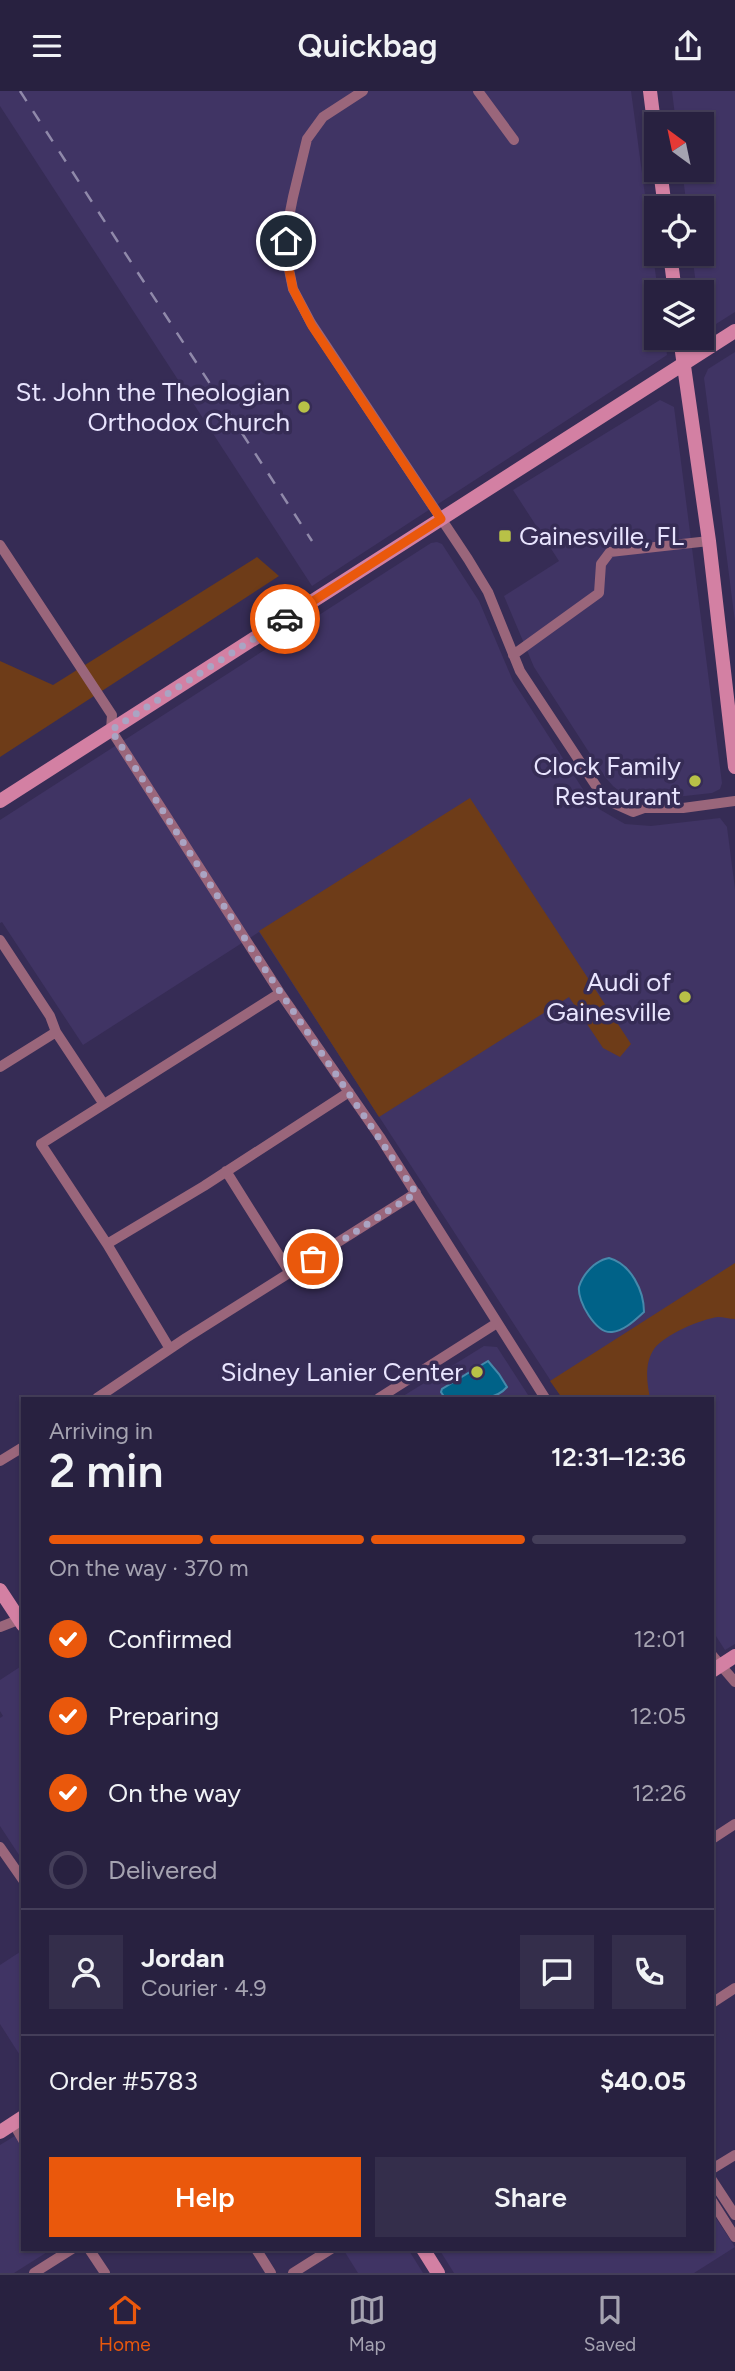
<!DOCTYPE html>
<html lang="en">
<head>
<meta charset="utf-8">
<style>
	:root { --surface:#282140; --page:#342e4b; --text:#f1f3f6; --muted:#a5a3b1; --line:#443e59; --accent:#ea580c }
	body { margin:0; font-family:Figtree,sans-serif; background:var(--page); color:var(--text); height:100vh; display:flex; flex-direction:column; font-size:26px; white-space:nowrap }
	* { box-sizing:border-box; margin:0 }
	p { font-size:23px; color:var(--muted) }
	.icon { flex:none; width:38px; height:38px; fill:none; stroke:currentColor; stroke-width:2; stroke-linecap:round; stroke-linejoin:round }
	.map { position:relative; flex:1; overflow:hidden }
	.drawer { position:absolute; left:21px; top:1306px; width:693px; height:854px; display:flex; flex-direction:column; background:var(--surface); border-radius:0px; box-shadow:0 2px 5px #0004,0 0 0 2px var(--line) }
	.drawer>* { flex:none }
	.needle { width:46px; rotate:327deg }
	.buttons { position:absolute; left:644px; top:21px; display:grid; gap:14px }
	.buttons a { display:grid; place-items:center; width:70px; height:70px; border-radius:0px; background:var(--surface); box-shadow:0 2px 5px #0004,0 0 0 2px var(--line); font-size:35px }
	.pin { position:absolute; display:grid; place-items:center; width:60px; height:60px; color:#fff; margin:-30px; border:4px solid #fff; border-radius:50%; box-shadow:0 2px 7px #0007 }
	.courier { position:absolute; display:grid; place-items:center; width:70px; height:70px; margin:-35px; border:5px solid #ea580c; border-radius:50%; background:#fff; color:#222; box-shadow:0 2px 9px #0007 }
	.headline em { font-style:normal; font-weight:600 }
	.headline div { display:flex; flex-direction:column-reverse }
	.headline { display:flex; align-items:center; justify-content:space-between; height:119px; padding:0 28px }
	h1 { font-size:46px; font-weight:600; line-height:52px }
	.bar { display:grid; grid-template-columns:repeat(4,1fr); gap:10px 7px; align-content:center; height:84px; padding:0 28px }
	.bar i { height:9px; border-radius:5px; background:var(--line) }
	.bar .active { background:var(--accent) }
	.bar p { grid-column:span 4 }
	.line { display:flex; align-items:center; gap:18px; padding:0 28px; border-top:2px solid var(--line) }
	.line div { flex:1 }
	.round { display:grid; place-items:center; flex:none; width:74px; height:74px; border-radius:0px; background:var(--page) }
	ol { padding:0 28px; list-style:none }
	li { display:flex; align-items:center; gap:21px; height:77px }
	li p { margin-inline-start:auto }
	li .icon { padding:7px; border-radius:50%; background:var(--accent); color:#fff; stroke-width:4 }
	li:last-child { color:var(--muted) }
	li i { width:38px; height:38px; border:4px solid var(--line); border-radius:50% }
	.primary-button { display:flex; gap:14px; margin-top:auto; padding:14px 28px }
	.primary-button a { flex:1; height:80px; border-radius:0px; background:var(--accent); color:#fff; font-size:28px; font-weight:600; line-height:80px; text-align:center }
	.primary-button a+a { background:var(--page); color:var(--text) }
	header { display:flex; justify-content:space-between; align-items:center; height:91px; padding:0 28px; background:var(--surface); font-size:32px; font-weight:600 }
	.dock { display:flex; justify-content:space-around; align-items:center; height:98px; border-top:2px solid var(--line); background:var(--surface); font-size:19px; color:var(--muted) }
	.dock a { display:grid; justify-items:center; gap:4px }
	.dock .active { color:var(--accent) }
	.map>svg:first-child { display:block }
</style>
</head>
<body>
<header><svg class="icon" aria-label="menu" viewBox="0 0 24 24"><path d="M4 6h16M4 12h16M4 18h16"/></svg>Quickbag<svg class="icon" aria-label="share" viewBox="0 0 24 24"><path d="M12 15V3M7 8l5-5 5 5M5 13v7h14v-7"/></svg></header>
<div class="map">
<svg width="735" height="2182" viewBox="0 0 735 2182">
	<rect width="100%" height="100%" fill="#362c55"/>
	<path fill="#403464" d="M0 0H631L658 201H656V247H665L667 264 312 495 0 15Z
		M672 0H735V221L716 233 705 229 702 219V201H697L692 163H702V117H687L682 79H702V33H676Z
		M735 261V531L704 287 708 278Z
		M660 309 674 316 722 692 720 698 712 702 639 710 624 704 613 695 605 686 534 576 504 505 559 470 513 399Z
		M437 451 442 453 479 510 513 590 586 703 599 718 625 733 651 735 720 727 727 736 735 798V1553L725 1559 712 1539V1307H562L259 841 83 954 2 831 0 832V729L431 452Z
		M484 1255 497 1256 530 1307H400Z
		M23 1574V1770L0 1735V1627L3 1625 0 1620V1589Z
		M23 1859V1969L0 1933V1874Z
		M23 2040V2158H52L14 2182H0V2054Z
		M712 2121 735 2156 694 2182H454L439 2158H712Z
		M343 2158H408L423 2182H358Z"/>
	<path fill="#6e3c18" d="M257 466 279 485 0 666V570L53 594Z
		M470 707 631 953 620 966 603 957 569 906 379 1026 259 840Z
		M735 1172V1228C730 1228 723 1226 718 1226 701 1228 664 1244 654 1258 644 1273 647 1292 650 1307H562L550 1290Z"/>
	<path fill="#006288" stroke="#4689ab" stroke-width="2" d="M609 1167C631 1173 644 1200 644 1221 635 1229 624 1240 612 1241 596 1243 577 1210 579 1196 582 1186 587 1180 594 1174 600 1170 602 1168 609 1167Z
		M488 1270 499 1283 507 1296C493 1313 465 1307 445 1307L441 1301 442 1298Z"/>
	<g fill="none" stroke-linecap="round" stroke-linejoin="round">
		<path stroke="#9a667b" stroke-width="10" d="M363 0 323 26 307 48 293 106 287 136 286 164 293 198 311 232 468 468 488 501 520 580 600 701 615 713 633 721 644 717H683L735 710
			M478 0 514 49
			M0 454 112 624 111 639 280 902 380 1046 545 1307
			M513 564 599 502 601 473 610 461 709 450
			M0 849 50 925 56 941 103 1012
			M0 976 56 941
			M226 1080 290 1182
			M107 1153 204 1095 349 1001
			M170 1258 107 1153 41 1053 280 902
			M97 1307 186 1247 416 1102
			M379 1307 497 1232
			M0 1370 23 1356
			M0 1536 23 1527
			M712 1564 735 1591
			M712 1748 735 1733
			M0 1756 23 1789
			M712 1912 735 1897
			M13 2032 23 2049
			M712 2078 735 2064
			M712 2089 735 2124
			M712 2110 735 2146
			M89 2158 105 2182
			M256 2158 271 2182
			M34 2182 72 2158
			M293 2182 331 2158"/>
		<path stroke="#d380a3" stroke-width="14" d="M650 0 656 48
			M660 79 665 117
			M670 163 675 201
			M680 247 709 450 735 676
			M0 710 735 240
			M0 1499 23 1534
			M712 1580 735 1565
			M0 2041 23 2026
			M423 2158 438 2182"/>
		<path stroke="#9089aa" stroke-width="2.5" stroke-dasharray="12 12" stroke-linecap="butt" d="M20 0 312 450"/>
	</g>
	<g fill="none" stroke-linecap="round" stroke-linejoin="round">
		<path stroke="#aaa4c3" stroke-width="7" stroke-dasharray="0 12.6" d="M285 528 111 639 256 865 416 1102 313 1168"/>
		<path stroke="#ea580c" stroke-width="9" d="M285 528 441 428 312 235 293 198 286 164V150"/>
	</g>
	<g fill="#b8c147" stroke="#362c55" stroke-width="2.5">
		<circle cx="304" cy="316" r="7"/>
		<rect x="498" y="438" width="14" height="14" rx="3.5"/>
		<circle cx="695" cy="690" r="7"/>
		<circle cx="685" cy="906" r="7"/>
		<circle cx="477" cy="1281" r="7"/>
	</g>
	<g text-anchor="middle" stroke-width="7" stroke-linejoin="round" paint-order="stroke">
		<g font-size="26" fill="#e8e4fe" stroke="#362c55" text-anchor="end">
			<text x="290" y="310">St. John the Theologian<tspan x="290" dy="30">Orthodox Church</tspan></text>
			<text x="519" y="454" text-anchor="start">Gainesville, FL</text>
			<text x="681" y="684">Clock Family<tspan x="681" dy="30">Restaurant</tspan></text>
			<text x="671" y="900">Audi of<tspan x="671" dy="30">Gainesville</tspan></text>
			<text x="463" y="1290">Sidney Lanier Center</text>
		</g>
	</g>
</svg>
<div class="buttons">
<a><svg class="needle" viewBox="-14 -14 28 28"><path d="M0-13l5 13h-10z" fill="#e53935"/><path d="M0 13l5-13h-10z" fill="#a5a3b1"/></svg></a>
<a><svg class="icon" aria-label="locate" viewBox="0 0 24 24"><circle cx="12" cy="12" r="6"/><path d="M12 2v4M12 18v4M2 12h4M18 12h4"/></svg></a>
<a><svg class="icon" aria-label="layers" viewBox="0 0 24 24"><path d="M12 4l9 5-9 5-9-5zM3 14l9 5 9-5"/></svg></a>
</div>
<div class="pin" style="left:313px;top:1168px;background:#ea580c"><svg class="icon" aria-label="bag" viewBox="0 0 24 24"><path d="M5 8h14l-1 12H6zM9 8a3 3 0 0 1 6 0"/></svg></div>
<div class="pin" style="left:286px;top:150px;background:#1f2937"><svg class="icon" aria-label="home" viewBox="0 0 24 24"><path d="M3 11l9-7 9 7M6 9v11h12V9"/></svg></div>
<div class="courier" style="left:285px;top:528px"><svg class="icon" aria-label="car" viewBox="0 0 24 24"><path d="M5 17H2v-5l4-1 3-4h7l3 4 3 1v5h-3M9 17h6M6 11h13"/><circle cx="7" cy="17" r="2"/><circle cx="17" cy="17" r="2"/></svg></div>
<section class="drawer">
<div class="headline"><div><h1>2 min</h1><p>Arriving in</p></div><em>12:31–12:36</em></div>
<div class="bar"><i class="active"></i><i class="active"></i><i class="active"></i><i></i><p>On the way · 370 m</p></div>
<ol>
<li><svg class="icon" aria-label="check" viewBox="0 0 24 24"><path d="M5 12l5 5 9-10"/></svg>Confirmed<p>12:01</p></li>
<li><svg class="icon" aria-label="check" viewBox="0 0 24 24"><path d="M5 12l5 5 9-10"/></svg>Preparing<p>12:05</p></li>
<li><svg class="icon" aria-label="check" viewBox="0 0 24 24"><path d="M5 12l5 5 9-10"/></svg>On the way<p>12:26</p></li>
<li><i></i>Delivered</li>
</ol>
<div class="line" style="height:126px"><a class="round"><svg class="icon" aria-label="person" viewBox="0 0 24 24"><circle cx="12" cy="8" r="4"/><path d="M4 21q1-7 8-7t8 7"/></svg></a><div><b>Jordan</b><p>Courier · 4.9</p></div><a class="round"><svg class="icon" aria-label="chat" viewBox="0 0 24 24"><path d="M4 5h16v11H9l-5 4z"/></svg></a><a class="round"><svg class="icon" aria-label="phone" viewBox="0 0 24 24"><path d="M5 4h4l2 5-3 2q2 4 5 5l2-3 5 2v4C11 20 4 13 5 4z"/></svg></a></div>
<div class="line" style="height:91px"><div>Order #5783</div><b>$40.05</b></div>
<div class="primary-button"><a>Help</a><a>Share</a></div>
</section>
</div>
<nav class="dock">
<a class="active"><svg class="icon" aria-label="home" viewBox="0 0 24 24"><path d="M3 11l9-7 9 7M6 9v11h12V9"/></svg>Home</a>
<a><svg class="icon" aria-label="map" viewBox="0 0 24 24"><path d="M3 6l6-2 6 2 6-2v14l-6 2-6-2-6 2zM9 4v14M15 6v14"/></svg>Map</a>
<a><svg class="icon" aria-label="saved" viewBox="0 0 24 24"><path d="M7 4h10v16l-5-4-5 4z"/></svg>Saved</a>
</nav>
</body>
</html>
